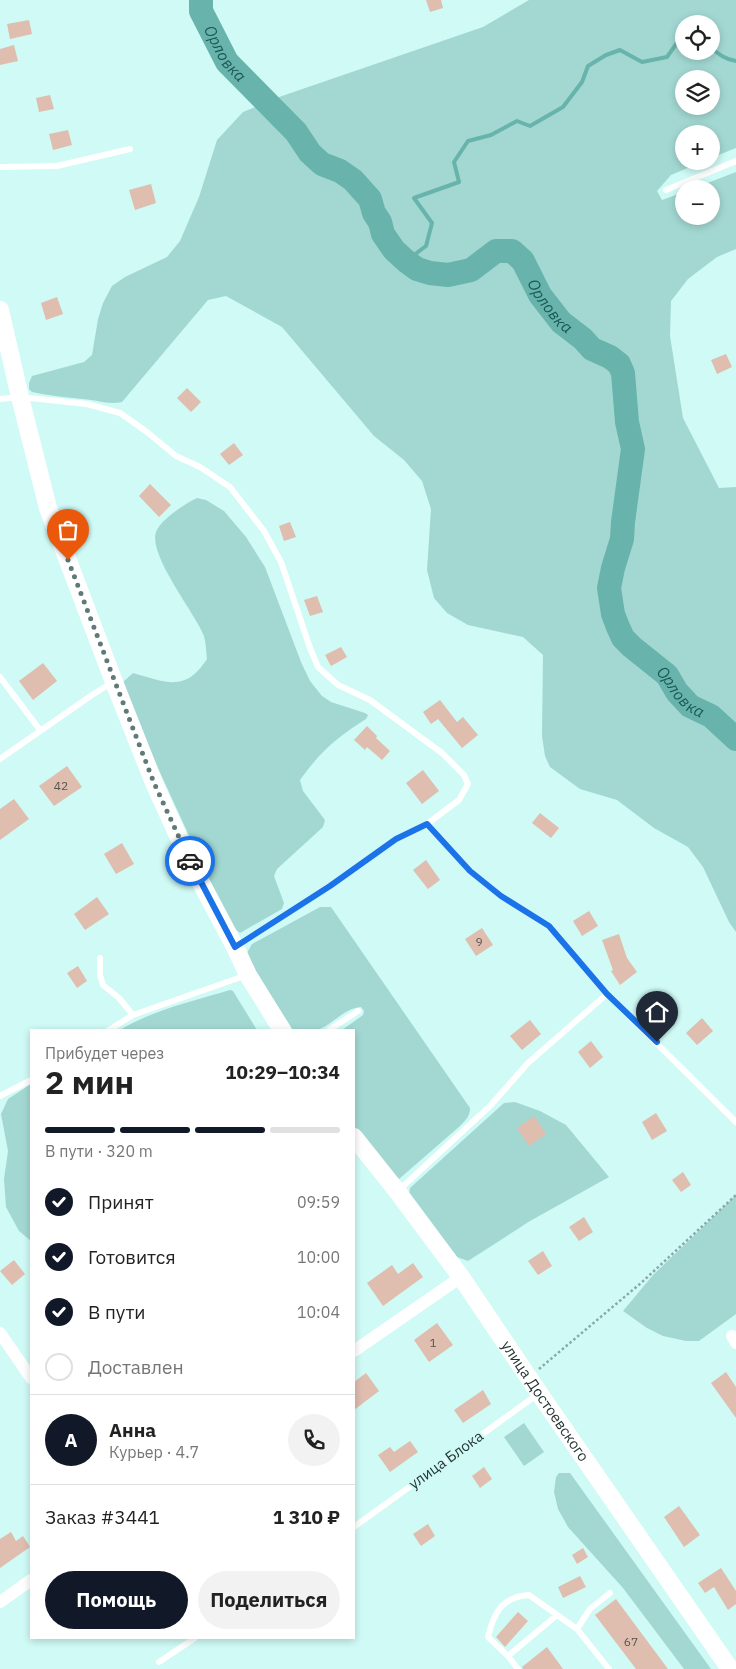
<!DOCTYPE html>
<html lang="ru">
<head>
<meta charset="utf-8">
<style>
	:root { --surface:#fff; --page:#f2f2f2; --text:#222; --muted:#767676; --line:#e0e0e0; --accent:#111827 }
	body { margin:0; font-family:"IBM Plex Sans",sans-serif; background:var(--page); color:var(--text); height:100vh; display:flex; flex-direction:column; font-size:19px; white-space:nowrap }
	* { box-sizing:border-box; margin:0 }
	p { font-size:16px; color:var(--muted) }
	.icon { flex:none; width:28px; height:28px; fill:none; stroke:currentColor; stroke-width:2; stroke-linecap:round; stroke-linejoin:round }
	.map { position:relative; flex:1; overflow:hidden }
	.side { position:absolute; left:30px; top:1029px; width:325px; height:610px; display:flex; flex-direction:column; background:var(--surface); border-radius:0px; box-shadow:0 2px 8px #0003 }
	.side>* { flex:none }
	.fabs { position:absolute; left:675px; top:15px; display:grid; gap:10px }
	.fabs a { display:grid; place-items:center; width:45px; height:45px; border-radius:50%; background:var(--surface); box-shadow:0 2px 8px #0003; font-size:25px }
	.pin { position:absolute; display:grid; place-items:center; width:42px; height:42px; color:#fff; margin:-51px -21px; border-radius:50% 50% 50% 0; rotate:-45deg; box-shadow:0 0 5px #0007 }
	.pin .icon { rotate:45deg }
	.courier { position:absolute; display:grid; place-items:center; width:50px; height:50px; margin:-25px; border:4px solid #1a73e8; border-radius:50%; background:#fff; color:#222; box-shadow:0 1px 6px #0007 }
	.headline em { font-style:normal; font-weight:800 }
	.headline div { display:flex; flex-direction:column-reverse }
	.headline { display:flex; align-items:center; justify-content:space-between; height:85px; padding:0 15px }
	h1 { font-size:32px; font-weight:800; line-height:38px }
	.bar { display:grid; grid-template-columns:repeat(4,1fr); gap:8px 5px; align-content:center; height:60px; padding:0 15px }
	.bar i { height:6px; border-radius:4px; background:var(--line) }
	.bar .selected { background:var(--accent) }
	.bar p { grid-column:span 4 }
	.line { display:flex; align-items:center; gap:12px; padding:0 15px; border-top:1px solid var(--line) }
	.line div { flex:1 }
	.round { display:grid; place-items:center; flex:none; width:52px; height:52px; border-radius:26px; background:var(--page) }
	ol { padding:0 15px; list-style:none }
	li { display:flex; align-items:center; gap:15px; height:55px }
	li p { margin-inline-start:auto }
	li .icon { padding:5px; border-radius:50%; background:var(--accent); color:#fff; stroke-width:4 }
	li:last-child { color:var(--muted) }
	li i { width:28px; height:28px; border:2px solid var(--line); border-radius:50% }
	.action { display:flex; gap:10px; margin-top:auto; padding:10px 15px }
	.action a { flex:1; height:58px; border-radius:30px; background:var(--accent); color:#fff; font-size:20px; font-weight:800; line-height:58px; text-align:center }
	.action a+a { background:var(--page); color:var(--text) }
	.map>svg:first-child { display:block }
</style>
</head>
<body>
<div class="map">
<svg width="736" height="1669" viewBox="0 0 736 1669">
	<rect width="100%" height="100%" fill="#cffaf5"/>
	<path fill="#a3d8d2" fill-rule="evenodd" d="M529 0H736V148L711 158V134H684V161H704L671 175 657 191 662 200 684 192V216H711V189H692L736 172V249L717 257 688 279 671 301 670 336 683 418 719 488 736 487V932L729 922 703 867 688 847 654 828 617 800 580 789 550 767 545 756 542 736 543 655 523 637 468 625 447 613 434 598 427 570 431 509 422 481 404 460 374 436 282 327 226 296 208 300 122 402C109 405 97 400 83 399 66 397 49 396 32 392L29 389V383L32 376 84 362 92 355 98 319 103 303 112 286 125 277 167 257 180 241 199 197 217 140 243 112 282 96 483 27ZM684 24H711V51H684ZM684 79H711V106H684Z
		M197 498 206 500 224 511 246 537 265 567 301 662 310 681 322 696 331 702 365 713 368 715 366 719C336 738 321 751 300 780L303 791 325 820 323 827 277 869 274 876 284 903 282 909 240 933 230 925 157 766 124 688 123 682 133 673C166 682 185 693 207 659 206 651 206 643 204 636 195 613 148 555 156 532 160 520 186 503 197 498Z
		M320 907H331L470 1108C470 1116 466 1120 460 1126L399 1179 394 1178 389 1175 354 1126V1030H342L363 1015 364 1011 361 1007C345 1008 334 1023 320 1029 313 1032 301 1030 293 1030L250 964 247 953 252 944Z
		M230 990 233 991 257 1030H120C153 1010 193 1001 230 990Z
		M31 1084V1241L19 1231 6 1207 4 1179 8 1151 1 1114 8 1099Z
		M515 1102 540 1111 566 1125 609 1177 530 1221 468 1261 457 1257 409 1196 410 1188 504 1103Z
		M736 1195V1314L699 1341H686L663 1336 647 1328 623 1311 653 1275Z
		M524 1423 544 1452 524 1466 504 1437Z
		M559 1473H570L711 1669H684L623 1588 568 1527 558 1509 554 1492 556 1477Z"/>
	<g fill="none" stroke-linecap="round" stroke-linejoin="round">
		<path stroke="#68b4ad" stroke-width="4" d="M711 47C717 54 727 60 736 61
			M406 261 426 246 432 223 414 198 459 182 454 162 468 141 491 135 517 121 530 126 563 107 582 82 588 66 606 55 620 50 642 62 667 57 684 33"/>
		<path stroke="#68b4ad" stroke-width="24" id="s1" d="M201 0V11L227 62 296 132 310 153 322 164 340 171 353 180 370 199 374 213 380 222 383 234 394 250 406 261 417 269 430 273 448 275 471 270 496 251H512L523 261 540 295 561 322 583 339 592 349 610 357 619 364 623 373 627 422 633 449 623 522 622 539 613 568 609 588 613 614 618 627 623 638 632 647 667 675 677 692 690 706 711 716 736 739"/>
	</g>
	<path fill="#dfbdaf" d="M426 0H441L443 8 430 12Z
		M29 20 32 34 10 39 7 24Z
		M14 45 18 61 0 65V49Z
		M50 95 54 109 39 112 36 98Z
		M68 130 72 145 53 150 49 134Z
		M151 184 156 203 135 210 129 190Z
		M57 297 63 314 46 320 41 303Z
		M726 354 732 367 717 374 711 360Z
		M187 388 201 402 191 412 177 398Z
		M234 443 243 455 229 465 220 454Z
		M150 484 171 505 159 517 139 496Z
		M290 522 296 537 284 541 279 526Z
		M317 596 323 612 310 616 304 600Z
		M341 647 347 657 331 666 325 655Z
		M43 663 57 681 33 700 19 681Z
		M440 700 457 722 463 717 478 735 462 748 438 719 431 724 423 712Z
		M367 726 377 736 376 738 390 751 382 760 367 747 365 750 354 740Z
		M67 766 82 787 54 806 39 786Z
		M423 770 439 791 422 804 406 783Z
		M14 799 29 819 0 840V809Z
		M540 813 559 828 551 838 532 823Z
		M122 843 134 864 116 874 104 854Z
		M426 860 440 880 428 889 413 870Z
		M97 897 109 914 85 930 74 914Z
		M589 911 598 926 582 936 573 921Z
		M482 928 493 945 476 956 465 939Z
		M619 934 627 958 637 972 620 985 611 971 613 970 602 940Z
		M78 966 87 981 77 988 67 973Z
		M702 1018 713 1031 697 1045 686 1033Z
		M530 1020 541 1034 522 1050 510 1036Z
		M591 1041 603 1057 590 1068 578 1052Z
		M656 1113 667 1131 652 1140 642 1122Z
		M534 1116 546 1134 529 1146 517 1128Z
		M683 1172 691 1185 681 1192 672 1180Z
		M584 1217 593 1232 579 1241 569 1227Z
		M543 1251 552 1266 538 1275 528 1261Z
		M14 1260 25 1274 12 1285 0 1271Z
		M413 1263 423 1277 383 1306 367 1283 392 1265 398 1274Z
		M437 1323 453 1345 429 1362 414 1340Z
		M726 1372 736 1387V1418L711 1383Z
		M366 1373 379 1391 354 1410V1382Z
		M483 1390 491 1404 463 1423 454 1410Z
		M410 1441 418 1452 390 1472 378 1455 390 1447 394 1452Z
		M484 1467 492 1479 480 1488 472 1476Z
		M679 1506 700 1535 684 1547 664 1517Z
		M428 1524 435 1536 421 1546 413 1534Z
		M11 1532 16 1541 23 1536 30 1547 0 1568V1539Z
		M583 1548 588 1557 577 1564 572 1555Z
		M721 1568 736 1591V1604L728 1610 714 1587 705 1593 698 1583Z
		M580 1576 586 1587 563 1598 558 1587Z
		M616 1599 668 1669H636L595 1615Z
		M518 1612 528 1621 505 1647 496 1637Z
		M547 1647 563 1669H523L522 1667Z"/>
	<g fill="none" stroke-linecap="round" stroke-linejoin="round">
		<path stroke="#89a9a6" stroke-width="2.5" stroke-dasharray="2.5 2.5" stroke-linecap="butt" d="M539 1369 641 1283 736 1195"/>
		<path stroke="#fff" stroke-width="6" d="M0 167 57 166 130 149
			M666 190 736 161
			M0 399 20 397 87 404 120 413 147 432 176 456 200 467 230 487 264 531 281 562 310 648 318 667 338 685 370 700 442 753 464 775 468 784 459 800 427 824 470 871 501 896 549 926 607 994 736 1122
			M0 677 40 730
			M0 759 92 695 113 682
			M236 946 330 886 396 839 427 824
			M100 958V975L103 985 119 998 133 1015
			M109 1030 133 1015 247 975
			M329 1030 358 1011
			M0 1096 31 1080
			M399 1190 490 1106 528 1063 607 994
			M354 1527 538 1394
			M577 1629 590 1609 610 1593
			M508 1656 557 1615
			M159 1662 195 1638
			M518 1669 508 1656 488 1637C494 1612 502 1597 529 1595L577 1629 609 1669"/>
		<path stroke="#fff" stroke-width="12" d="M0 1333 31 1378
			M732 1336 736 1343
			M354 1351 461 1277
			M0 1602 31 1580"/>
		<g stroke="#fff" stroke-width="18">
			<path d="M0 310 20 397 48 508 114 682 154 783 190 862 235 947 248 975 282 1030"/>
			<path id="s2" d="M354 1137 397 1191 461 1277 539 1393 730 1669"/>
		</g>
	</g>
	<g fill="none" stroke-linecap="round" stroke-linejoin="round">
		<path stroke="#607a77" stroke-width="5" stroke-dasharray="0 9" d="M68 560 154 783 190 861"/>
		<path stroke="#1a73e8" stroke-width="6" d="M190 861 235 947 330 886 396 839 427 824 470 871 501 896 549 926 607 994 657 1042"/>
	</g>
	<g text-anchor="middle" stroke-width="4" stroke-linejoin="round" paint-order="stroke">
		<g font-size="12" fill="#545752">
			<text x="61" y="790">42</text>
			<text x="479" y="946">9</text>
			<text x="433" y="1347">1</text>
			<text x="631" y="1646">67</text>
		</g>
		<g font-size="15" fill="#253533" stroke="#cffaf5">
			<text dy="5" stroke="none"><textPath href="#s2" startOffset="326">улица Достоевского</textPath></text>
			<text transform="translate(446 1460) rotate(-36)" y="5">улица Блока</text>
		</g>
		<g font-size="16" font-style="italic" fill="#195954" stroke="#cffaf5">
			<text dy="6" stroke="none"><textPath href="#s1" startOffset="60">Орловка</textPath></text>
			<text dy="6" stroke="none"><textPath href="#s1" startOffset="526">Орловка</textPath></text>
			<text dy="6" stroke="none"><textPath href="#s1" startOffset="978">Орловка</textPath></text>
		</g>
	</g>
</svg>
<div class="fabs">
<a><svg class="icon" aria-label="locate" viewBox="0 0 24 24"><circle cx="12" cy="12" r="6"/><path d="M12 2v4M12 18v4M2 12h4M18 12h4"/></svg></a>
<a><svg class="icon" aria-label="layers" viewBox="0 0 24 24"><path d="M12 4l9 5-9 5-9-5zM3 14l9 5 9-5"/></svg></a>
<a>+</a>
<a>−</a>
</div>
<div class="pin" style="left:68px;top:560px;background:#ea580c"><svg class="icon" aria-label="bag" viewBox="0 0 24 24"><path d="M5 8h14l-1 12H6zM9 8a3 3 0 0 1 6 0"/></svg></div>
<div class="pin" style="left:657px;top:1042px;background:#1f2937"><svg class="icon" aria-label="home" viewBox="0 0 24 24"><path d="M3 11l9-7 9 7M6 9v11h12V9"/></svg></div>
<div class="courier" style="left:190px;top:861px"><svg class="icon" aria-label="car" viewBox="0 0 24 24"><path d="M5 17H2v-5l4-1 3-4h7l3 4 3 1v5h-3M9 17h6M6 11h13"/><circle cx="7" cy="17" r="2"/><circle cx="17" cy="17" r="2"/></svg></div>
<section class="side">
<div class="headline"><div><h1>2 мин</h1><p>Прибудет через</p></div><em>10:29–10:34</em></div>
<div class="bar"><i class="selected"></i><i class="selected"></i><i class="selected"></i><i></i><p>В пути · 320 m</p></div>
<ol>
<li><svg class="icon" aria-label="check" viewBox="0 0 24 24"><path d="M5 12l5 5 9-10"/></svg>Принят<p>09:59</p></li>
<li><svg class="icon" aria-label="check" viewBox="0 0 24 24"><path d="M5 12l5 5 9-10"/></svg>Готовится<p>10:00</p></li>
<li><svg class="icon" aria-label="check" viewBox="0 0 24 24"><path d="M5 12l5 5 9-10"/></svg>В пути<p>10:04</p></li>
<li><i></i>Доставлен</li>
</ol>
<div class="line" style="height:90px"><b class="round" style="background:var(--accent);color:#fff">А</b><div><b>Анна</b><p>Курьер · 4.7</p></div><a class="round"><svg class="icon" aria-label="phone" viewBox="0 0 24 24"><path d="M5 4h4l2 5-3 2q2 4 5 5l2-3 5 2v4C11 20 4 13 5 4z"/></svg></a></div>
<div class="line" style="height:65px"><div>Заказ #3441</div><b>1 310 ₽</b></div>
<div class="action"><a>Помощь</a><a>Поделиться</a></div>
</section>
</div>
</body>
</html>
